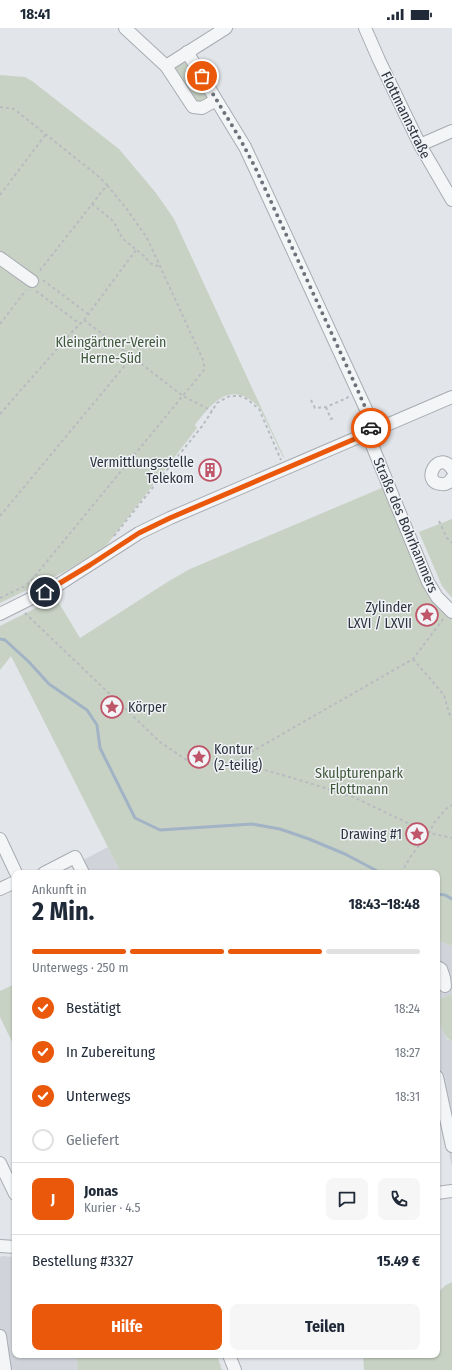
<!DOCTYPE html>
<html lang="de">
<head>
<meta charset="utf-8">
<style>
	:root { --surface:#fff; --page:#f6f6f7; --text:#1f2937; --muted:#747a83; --line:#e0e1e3; --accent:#ea580c }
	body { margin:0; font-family:"Fira Sans Condensed",sans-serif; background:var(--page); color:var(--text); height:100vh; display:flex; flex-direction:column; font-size:15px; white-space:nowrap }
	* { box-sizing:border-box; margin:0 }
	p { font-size:13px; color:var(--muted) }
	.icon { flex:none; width:22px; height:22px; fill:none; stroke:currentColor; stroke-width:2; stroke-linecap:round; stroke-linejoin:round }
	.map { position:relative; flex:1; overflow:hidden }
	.panel { position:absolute; left:12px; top:842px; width:428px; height:488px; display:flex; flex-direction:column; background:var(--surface); border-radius:8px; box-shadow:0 1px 3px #0004 }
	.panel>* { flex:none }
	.pin { position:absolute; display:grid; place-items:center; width:34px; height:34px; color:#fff; margin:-17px; border:2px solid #fff; border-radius:50%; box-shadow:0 1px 4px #0007 }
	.courier { position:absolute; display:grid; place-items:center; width:40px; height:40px; margin:-20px; border:3px solid #ea580c; border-radius:50%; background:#fff; color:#222; box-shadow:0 1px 5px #0007 }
	.head em { font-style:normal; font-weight:700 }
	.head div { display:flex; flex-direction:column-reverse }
	.head { display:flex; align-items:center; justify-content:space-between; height:68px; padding:0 20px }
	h1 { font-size:26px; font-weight:700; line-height:30px }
	.bar { display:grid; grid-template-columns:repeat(4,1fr); gap:6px 4px; align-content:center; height:48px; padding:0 20px }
	.bar i { height:5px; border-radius:3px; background:var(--line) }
	.bar .selected { background:var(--accent) }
	.bar p { grid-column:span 4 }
	.line { display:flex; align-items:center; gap:10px; padding:0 20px; border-top:1px solid var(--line) }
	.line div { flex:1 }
	.round { display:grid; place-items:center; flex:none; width:42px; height:42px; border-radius:8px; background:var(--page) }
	ol { padding:0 20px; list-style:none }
	li { display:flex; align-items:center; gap:12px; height:44px }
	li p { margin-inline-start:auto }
	li .icon { padding:4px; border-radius:50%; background:var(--accent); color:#fff; stroke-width:4 }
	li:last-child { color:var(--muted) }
	li i { width:22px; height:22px; border:2px solid var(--line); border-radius:50% }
	.cta { display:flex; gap:8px; margin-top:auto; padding:8px 20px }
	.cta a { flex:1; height:46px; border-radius:8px; background:var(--accent); color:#fff; font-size:16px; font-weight:700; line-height:46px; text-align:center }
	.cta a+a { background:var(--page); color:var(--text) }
	.status { display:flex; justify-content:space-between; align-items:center; height:28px; padding:0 20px; background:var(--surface); direction:ltr }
	.status svg { height:11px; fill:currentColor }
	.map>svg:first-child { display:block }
</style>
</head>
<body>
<div class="status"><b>18:41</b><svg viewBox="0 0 49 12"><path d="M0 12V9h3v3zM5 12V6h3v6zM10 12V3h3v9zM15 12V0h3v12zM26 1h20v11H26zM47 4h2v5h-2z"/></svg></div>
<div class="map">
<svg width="452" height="1342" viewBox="0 0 452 1342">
	<rect width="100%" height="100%" fill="#e2e5e9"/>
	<path fill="#d0d4da" d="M108 819 121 845H90L83 832Z
		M437 912 452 918V966L437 972Z
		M437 987 447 1011 452 1014V1139L437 1068Z
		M2 1228 15 1229V1327H76L78 1342H0V1229Z"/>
	<path fill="#c8d2c4" d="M186 33 208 64V71L203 75 196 74 174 45V39Z
		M0 47 25 49 32 53 119 121 156 165 174 191 284 429H283L260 380C232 351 213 373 195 397L197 400 106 518 66 543 0 575Z
		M384 459 452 589V918L437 912V845H121L11 628 0 642V598L56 570 80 610 169 553 190 541Z
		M452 491V570L442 558 419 504Z
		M15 956V1020L0 989V963Z
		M452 966V1014C440 1006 437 986 437 972Z
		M452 1254V1342H364L363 1327H437V1265L446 1257Z
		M76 1327H217L222 1342H78Z"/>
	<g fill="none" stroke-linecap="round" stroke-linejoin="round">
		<path stroke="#a1b3c5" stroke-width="3" d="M0 611 5 612 29 634 49 656 87 682 97 697 100 720 135 790 160 802 252 796 280 801 309 811 345 826 381 845
			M437 866 445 867 452 871"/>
		<g stroke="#a8acb3" stroke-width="14">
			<path id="minor" d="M125 0 166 38 193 79 202 80 216 72
				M365 0 379 32 420 117 452 172
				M187 24 245 119 259 149 370 390 372 417 428 554 437 569 452 584
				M166 38 226 0
				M420 117 452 103
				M0 230 32 253
				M452 441C438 420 420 455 441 456 446 457 450 454 452 450
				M0 586 58 557 139 505 170 490 452 369
				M0 811 16 845
				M44 845 75 829 83 845
				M0 861 15 854
				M437 939 441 941 444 950 445 958
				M437 1049 452 1118
				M0 1135 15 1166
				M437 1165 452 1163
				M0 1218 15 1219
				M0 1308 5 1342
				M229 1327 235 1342"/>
		</g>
		<path stroke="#b8bbc0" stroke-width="2" stroke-dasharray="3 3" stroke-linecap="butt" d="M0 79 14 81 98 148 107 157 38 245
			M0 167 46 106
			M92 176 111 191 115 196 122 210 144 228 150 235 156 238 159 237
			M43 252 88 286
			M36 263 80 296
			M84 292 183 368 212 383
			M0 296 26 262
			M311 372 315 380 326 379 347 370 349 368
			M326 379 331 391 333 390
			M0 386 72 304 84 292 136 222
			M0 488 132 329
			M439 493 447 510 452 515
			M114 508 203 397 217 375 222 372 230 368H240L247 371 259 381 281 432
			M0 570 25 558 30 554 204 342V334L147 210 126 180 107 157
			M25 585 160 714 194 737 236 734 239 731 413 631 444 590
			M413 631 444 667 449 685 452 691
			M236 734 286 748 351 768 429 805 452 810
			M401 845 411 828 429 805 434 795 446 781 452 777"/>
		<use href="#minor" stroke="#f4f5f7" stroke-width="12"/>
	</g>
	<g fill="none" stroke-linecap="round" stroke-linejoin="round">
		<path stroke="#6c717a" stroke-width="4" stroke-dasharray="0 7.2" d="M202 48 239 109 255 139 354 354 370 390 371 400"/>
		<path stroke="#ea580c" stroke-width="5" d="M45 564 90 537 139 505 170 490 371 404V400"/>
	</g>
	<defs>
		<g id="building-ring" transform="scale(1.15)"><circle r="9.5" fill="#f1f3f6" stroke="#bf5568" stroke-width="1.5"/><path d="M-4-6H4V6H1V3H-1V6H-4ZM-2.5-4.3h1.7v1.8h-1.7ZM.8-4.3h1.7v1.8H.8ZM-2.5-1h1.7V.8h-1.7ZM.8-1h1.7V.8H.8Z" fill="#bf5568"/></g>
		<g id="sight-ring" transform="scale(1.15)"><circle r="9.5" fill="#f1f3f6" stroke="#bf5568" stroke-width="1.5"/><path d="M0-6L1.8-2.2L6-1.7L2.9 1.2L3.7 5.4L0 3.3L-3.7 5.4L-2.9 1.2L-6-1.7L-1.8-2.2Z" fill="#bf5568"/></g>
	</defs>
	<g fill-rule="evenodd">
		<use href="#building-ring" x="210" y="442"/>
		<use href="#sight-ring" x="427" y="587"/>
		<use href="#sight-ring" x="112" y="679"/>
		<use href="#sight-ring" x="199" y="729"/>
		<use href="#sight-ring" x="417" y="806"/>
	</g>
	<g text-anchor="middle" stroke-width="3" stroke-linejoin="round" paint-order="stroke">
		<g font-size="14" fill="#2c333f" stroke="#f1f3f6">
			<text transform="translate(406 87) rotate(64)" y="5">Flottmannstraße</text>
			<text transform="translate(406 497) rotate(67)" y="5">Straße des Bohrhammers</text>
		</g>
		<g font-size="14" fill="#41593b" stroke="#f1f3f6">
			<text x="111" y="319">Kleingärtner-Verein<tspan x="111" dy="16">Herne-Süd</tspan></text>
			<text x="359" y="750">Skulpturenpark<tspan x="359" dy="16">Flottmann</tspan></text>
		</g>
		<g font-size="14" fill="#2c333f" stroke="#f1f3f6" text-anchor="end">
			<text x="194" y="439">Vermittlungsstelle<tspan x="194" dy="16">Telekom</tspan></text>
			<text x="412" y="584">Zylinder<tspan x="412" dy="16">LXVI / LXVII</tspan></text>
			<text x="128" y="684" text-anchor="start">Körper</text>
			<text x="214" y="726" text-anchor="start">Kontur<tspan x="214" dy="16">(2-teilig)</tspan></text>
			<text x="402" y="811">Drawing #1</text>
		</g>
	</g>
</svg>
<div class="pin" style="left:202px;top:48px;background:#ea580c"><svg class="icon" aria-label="bag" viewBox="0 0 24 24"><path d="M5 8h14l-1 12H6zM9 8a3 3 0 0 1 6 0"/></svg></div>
<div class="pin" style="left:45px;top:564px;background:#1f2937"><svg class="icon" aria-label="home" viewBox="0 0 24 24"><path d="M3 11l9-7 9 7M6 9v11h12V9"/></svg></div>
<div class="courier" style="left:371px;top:400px"><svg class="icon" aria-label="car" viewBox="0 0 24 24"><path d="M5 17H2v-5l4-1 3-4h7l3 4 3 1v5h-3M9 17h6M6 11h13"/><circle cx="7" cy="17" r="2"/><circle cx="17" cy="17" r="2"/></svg></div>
<section class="panel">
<div class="head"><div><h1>2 Min.</h1><p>Ankunft in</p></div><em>18:43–18:48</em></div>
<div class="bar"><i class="selected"></i><i class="selected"></i><i class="selected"></i><i></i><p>Unterwegs · 250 m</p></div>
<ol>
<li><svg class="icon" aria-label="check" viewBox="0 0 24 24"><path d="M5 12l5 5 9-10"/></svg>Bestätigt<p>18:24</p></li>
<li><svg class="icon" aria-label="check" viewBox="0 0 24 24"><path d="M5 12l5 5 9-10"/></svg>In Zubereitung<p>18:27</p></li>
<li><svg class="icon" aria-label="check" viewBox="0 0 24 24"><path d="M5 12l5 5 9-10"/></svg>Unterwegs<p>18:31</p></li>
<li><i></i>Geliefert</li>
</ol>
<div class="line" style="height:72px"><b class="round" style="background:var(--accent);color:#fff">J</b><div><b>Jonas</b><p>Kurier · 4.5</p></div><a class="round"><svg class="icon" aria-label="chat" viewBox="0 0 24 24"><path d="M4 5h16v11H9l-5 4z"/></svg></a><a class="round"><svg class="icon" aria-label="phone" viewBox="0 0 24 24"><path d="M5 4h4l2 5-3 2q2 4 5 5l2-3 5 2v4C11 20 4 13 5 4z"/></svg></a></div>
<div class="line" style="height:52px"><div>Bestellung #3327</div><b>15.49 €</b></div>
<div class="cta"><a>Hilfe</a><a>Teilen</a></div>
</section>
</div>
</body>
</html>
